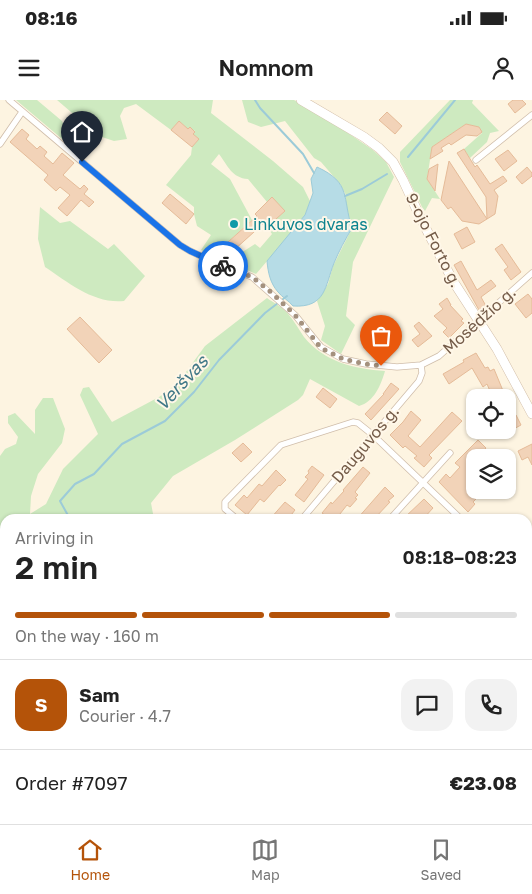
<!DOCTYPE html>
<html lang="en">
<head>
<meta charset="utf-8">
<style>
	:root { --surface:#fff; --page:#f2f2f2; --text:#222; --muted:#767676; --line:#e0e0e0; --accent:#b45309 }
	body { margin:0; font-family:"Golos Text",sans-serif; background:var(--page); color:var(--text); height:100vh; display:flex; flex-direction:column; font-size:19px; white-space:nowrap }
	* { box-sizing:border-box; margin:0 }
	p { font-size:16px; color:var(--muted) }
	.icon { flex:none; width:28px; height:28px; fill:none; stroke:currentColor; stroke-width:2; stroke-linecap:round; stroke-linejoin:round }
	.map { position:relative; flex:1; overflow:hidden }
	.drawer { position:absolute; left:0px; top:414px; width:532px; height:311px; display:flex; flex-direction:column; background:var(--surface); border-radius:15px 15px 0 0; box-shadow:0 1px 4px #0004 }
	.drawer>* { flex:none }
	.tools { position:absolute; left:466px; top:289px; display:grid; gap:10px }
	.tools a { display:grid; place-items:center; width:50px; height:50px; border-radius:10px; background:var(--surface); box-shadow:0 1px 4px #0004; font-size:25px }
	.pin { position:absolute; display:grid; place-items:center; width:42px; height:42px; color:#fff; margin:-51px -21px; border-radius:50% 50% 50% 0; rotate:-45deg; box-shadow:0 0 5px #0007 }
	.pin .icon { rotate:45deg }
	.courier { position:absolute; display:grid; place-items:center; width:50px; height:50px; margin:-25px; border:4px solid #1a73e8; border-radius:50%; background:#fff; color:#222; box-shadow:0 1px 6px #0007 }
	.head em { font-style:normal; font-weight:600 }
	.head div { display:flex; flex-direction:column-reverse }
	.head { display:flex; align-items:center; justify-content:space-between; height:85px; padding:0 15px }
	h1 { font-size:32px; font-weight:600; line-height:38px }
	.bar { display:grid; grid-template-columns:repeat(4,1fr); gap:8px 5px; align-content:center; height:60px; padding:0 15px }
	.bar i { height:6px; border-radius:4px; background:var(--line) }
	.bar .active { background:var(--accent) }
	.bar p { grid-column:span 4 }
	.line { display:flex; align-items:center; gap:12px; padding:0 15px; border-top:1px solid var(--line) }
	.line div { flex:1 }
	.round { display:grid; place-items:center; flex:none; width:52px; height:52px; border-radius:15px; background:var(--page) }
	.status { display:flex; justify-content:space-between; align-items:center; height:35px; padding:0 25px; background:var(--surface); direction:ltr }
	.status svg { height:14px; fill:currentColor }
	header { display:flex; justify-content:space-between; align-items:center; height:65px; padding:0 15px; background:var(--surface); font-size:22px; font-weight:600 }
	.tabs { display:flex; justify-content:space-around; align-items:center; height:70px; border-top:1px solid var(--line); background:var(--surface); font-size:14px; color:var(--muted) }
	.tabs a { display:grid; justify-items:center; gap:2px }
	.tabs .active { color:var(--accent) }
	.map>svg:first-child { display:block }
</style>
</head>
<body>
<div class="status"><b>08:16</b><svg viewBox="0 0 49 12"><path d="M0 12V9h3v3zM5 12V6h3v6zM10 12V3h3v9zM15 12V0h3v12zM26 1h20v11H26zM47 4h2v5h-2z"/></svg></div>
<header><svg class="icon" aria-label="menu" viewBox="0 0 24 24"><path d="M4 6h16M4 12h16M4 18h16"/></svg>Nomnom<svg class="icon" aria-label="person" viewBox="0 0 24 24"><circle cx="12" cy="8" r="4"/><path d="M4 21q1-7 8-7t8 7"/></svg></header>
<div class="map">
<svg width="532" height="724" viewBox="0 0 532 724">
	<rect width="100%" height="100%" fill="#fdf4e1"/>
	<path fill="#ceeac0" d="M16 0H37L62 21 69 39 68 44Z
		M57 0H213L211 13 273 61 303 87 310 101 305 115 297 126 256 174 231 163 233 158 255 144 260 148 272 134 267 127 285 111 272 98 267 102 248 79C232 78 228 66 219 54L211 64 230 79 252 120 228 142 221 143 219 158 201 150 211 135 197 126 194 114V107L166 85 191 55 192 47 199 39 193 34 195 31 190 28 188 29 179 21 171 30 136 4 124 8 120 16 127 39 114 41 99 36Z
		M242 0H294L326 18 373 50 386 62 394 77 353 162 346 216 355 225 341 254 321 240 325 226 317 201 328 184 333 166 352 128 345 104 346 95 340 84 321 62 314 58 285 21 261 27 248 22Z
		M450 0H473L472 3 499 31 490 33 487 42 470 58 464 49 482 33 479 27 466 24 432 47 427 79 440 99 432 98 425 111 422 107 400 62V52Z
		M40 107 60 123 70 121 108 149 114 144 145 176 124 201C94 204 69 183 45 167L38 139Z
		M267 198C274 203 284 208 289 215 295 222 299 230 304 237 324 262 355 269 385 271 381 285 374 302 359 306L310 279 303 295 298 300 235 340 173 376 151 403 154 419H5V694H0V356L5 349 16 344 18 337 8 323V316L15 313 35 334V310L43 298H53L65 329 62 343 38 374 31 396 30 414 46 404 63 369 98 334 80 295 83 288 89 287 112 322 159 297 178 283 205 246Z
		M532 592V668L529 670 528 668V597Z"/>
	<path fill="#b6dce6" stroke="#9ccbd8" d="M317 67C352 83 342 98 352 128 345 140 339 151 334 163 325 186 326 208 293 206 289 201 282 197 278 192 270 183 268 172 267 161L305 115 313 93 311 79Z"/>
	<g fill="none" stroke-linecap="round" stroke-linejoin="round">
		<path stroke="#9ccbd8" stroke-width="2" d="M255 0 260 8 303 54 314 73
			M408 57 455 0
			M345 96 362 89 387 74
			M70 419 60 401 75 384 94 374 122 344 165 321 194 292 219 260 265 213 287 196
			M0 517 5 499"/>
	</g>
	<path fill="#f2d3b8" stroke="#e5bb98" d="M513 0H522L526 4 515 13 508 4Z
		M387 12 402 26 395 34 379 20Z
		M179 21 188 29 190 27 195 32 193 34 199 39 192 47 171 30Z
		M466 24 479 27 482 32 477 36 466 35 451 45 449 43 441 48 443 51 430 59 432 47Z
		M22 29 29 35 26 39 37 49 40 46 47 52 44 56 53 64 62 53 74 63 63 75 80 89 84 85 88 89 84 94 94 102 89 107 81 100 67 116 58 108 70 95 60 87 56 91 44 80 48 75 10 42Z
		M464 49 475 67 477 65 490 84 503 76 507 81 494 90 498 96 495 114 479 124 462 121 451 107 448 109 441 100 449 61 487 119 486 97 457 53Z
		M508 50 517 61 504 71 495 59Z
		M438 64 435 91 427 79 429 69Z
		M527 67 532 73V76L522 84 516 77Z
		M170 94 194 114 186 124 162 103Z
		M272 97 285 111 267 127 264 123 234 150 228 142 257 116 255 114Z
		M467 127 475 142 462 149 454 134Z
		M502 144 521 172 511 180 504 170 508 167 495 149Z
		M461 161 477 190 491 180 496 186 481 197 486 206 479 210 454 165Z
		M528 194 532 199V213L526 218 515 204Z
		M447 198 451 205H450L463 219 461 221 464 223 449 238 443 232 447 228 434 216 443 209 439 204Z
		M80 217 112 250 99 263 67 229Z
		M419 222 432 236 418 247 412 240 420 234 414 226Z
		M476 253 485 268 488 267 490 271 494 269 506 298H493L487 284 483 287 472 268 449 284 443 274 464 262 463 260Z
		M391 283 399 289 371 320 365 314 384 294H383Z
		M323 288 337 299 330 308 316 297Z
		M411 311 421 320 408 336 420 347 452 312 462 321 429 355 432 358 424 367 414 358 417 356 405 346 403 348 390 335 403 322Z
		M516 315 521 325 510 331 508 327V320Z
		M478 340 486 348 477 358H475V390H485L473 402 475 404 468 412 439 382 446 374 450 378 460 367 455 363Z
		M243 343 252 352 241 362 232 353Z
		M532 344V365L528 357 522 360 518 351Z
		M312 366 324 375 304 402 295 395 308 379 305 377 309 373 308 371Z
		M363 367 370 373 355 392 358 395 355 398 357 399 350 407 347 405 336 419H330L322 413 331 402 332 404 344 391 343 390Z
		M276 370 286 380 280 386 279 385 264 402 260 399 247 415 235 405 244 395 247 398 259 384 262 386Z
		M385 387 394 396 388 401 390 402 374 419H357Z
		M424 399 433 408 423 419H403Z
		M285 402 295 410 288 419H270Z"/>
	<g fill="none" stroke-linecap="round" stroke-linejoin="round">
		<g stroke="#d0beab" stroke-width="7">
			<path id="street" d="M9 0 180 145 190 151 221 165 252 177 295 215 321 247 343 259 366 264 397 267 421 265 439 256 532 173
				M0 44 22 12
				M476 60 532 15
				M237 419 225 409V402L281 345 353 322 358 323 373 335 461 419
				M302 419 419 281 422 273 421 265
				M390 419 450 353
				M528 449 531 446
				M248 720 254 724
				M289 724 292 720"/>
		</g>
		<g stroke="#d1bca6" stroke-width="10">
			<path id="secondary" d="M301 0 364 37 379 48 393 62 403 80 421 119 453 181 497 249 532 314
				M528 555 532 550
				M528 587 532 582
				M364 724 368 720
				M396 724 400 720"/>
		</g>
		<use href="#street" stroke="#fff" stroke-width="5.5"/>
		<use href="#secondary" stroke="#fff" stroke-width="9"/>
	</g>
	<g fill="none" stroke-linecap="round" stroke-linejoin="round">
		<path stroke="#a4917e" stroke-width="5" stroke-dasharray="0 9" d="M223 166 252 177 272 193 295 215 321 248 343 259 366 264 381 266"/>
		<path stroke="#1a73e8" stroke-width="6" d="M82 62 180 145 190 151 223 166"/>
	</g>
	<circle fill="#0f9aa8" stroke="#fff7e8" stroke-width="2" cx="234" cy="124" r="5"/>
	<g text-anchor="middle" stroke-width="4" stroke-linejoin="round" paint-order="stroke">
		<g font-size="16" fill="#0d838f" stroke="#fff7e8" text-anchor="start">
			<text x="244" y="130">Linkuvos dvaras</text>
		</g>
		<g font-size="16" fill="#745b48" stroke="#fff7e8">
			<text transform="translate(434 140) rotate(63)" y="6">9-ojo Forto g.</text>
			<text transform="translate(479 220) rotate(-42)" y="6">Mosėdžio g.</text>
			<text transform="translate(365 344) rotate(-50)" y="6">Dauguvos g.</text>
		</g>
		<g font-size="18" font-style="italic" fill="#417888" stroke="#fff7e8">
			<text transform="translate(182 283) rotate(-47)" y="6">Veršvas</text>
		</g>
	</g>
</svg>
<div class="tools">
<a><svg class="icon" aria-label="locate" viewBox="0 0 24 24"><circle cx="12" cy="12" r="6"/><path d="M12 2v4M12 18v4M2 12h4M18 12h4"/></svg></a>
<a><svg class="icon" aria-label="layers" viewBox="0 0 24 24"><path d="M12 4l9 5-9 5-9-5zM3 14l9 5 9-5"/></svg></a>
</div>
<div class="pin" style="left:381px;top:266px;background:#ea580c"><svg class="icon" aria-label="bag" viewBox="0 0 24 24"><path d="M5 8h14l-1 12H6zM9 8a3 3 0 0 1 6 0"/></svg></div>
<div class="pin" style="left:82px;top:62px;background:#1f2937"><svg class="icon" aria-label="home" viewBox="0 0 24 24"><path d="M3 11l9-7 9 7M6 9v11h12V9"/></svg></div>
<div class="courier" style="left:223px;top:166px"><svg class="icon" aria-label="bike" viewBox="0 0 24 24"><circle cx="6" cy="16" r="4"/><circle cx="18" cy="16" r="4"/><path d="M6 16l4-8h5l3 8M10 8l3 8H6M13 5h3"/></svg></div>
<section class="drawer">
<div class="head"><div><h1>2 min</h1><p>Arriving in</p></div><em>08:18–08:23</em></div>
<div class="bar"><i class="active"></i><i class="active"></i><i class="active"></i><i></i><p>On the way · 160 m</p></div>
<div class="line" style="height:90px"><b class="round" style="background:var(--accent);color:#fff">S</b><div><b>Sam</b><p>Courier · 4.7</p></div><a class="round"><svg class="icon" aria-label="chat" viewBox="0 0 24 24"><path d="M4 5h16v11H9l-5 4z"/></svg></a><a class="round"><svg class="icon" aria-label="phone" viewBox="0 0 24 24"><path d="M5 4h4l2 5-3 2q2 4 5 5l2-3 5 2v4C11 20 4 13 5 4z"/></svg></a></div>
<div class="line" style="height:65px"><div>Order #7097</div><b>€23.08</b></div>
</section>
</div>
<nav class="tabs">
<a class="active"><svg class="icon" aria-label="home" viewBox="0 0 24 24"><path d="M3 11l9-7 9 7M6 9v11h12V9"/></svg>Home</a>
<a><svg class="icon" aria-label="map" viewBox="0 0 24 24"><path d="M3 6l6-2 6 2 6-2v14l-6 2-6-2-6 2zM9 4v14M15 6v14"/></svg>Map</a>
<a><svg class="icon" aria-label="saved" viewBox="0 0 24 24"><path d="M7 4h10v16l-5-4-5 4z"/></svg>Saved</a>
</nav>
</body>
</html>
